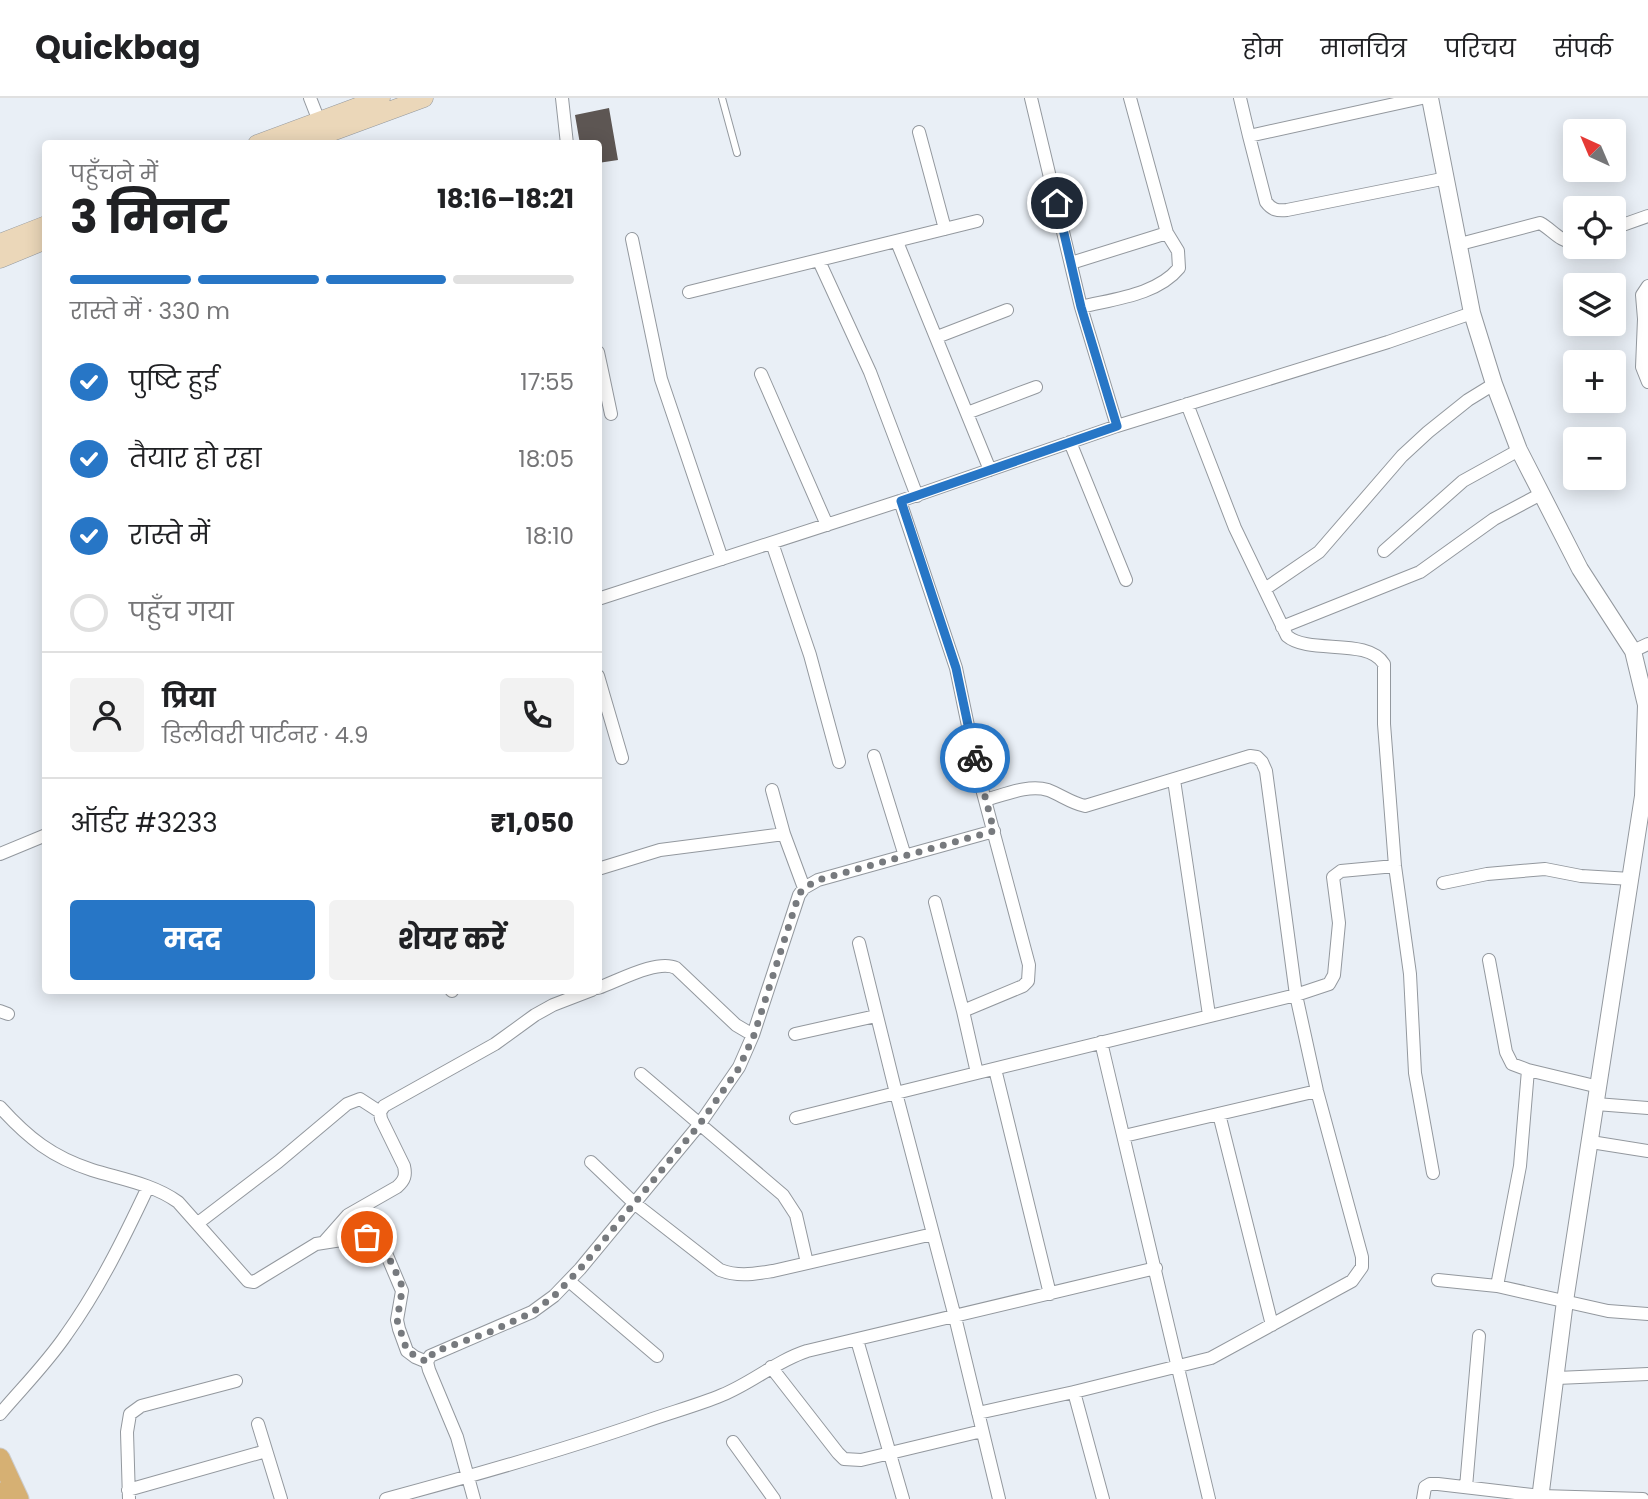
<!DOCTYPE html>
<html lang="hi">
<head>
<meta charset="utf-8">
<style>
	:root { --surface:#fff; --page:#f2f2f2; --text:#202124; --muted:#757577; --line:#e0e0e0; --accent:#2776c6 }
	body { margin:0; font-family:Poppins,"Noto Sans Devanagari",sans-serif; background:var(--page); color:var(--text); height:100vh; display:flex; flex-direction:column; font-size:26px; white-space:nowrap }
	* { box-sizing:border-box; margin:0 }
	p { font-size:23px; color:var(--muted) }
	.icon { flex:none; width:38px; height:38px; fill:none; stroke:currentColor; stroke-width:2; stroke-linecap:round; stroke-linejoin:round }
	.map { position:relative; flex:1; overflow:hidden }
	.side { position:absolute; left:42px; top:42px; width:560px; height:854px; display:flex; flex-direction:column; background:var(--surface); border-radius:7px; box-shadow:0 4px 18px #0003 }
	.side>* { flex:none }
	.needle { width:46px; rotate:316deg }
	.buttons { position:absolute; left:1563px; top:21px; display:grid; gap:14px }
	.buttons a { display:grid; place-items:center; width:63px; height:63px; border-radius:7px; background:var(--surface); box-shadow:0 4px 18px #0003; font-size:35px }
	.pin { position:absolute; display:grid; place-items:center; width:60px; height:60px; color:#fff; margin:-30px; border:4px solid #fff; border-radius:50%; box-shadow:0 2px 7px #0007 }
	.courier { position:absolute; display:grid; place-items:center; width:70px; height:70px; margin:-35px; border:5px solid #2776c6; border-radius:50%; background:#fff; color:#222; box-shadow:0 2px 9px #0007 }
	.summary em { font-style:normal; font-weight:700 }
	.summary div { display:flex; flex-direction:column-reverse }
	.summary { display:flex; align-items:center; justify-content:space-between; height:119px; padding:0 28px }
	h1 { font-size:46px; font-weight:700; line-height:52px }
	.bar { display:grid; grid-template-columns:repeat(4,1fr); gap:10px 7px; align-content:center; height:84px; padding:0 28px }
	.bar i { height:9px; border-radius:5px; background:var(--line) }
	.bar .on { background:var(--accent) }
	.bar p { grid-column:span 4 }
	.line { display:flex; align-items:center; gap:18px; padding:0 28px; border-top:2px solid var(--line) }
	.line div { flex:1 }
	.round { display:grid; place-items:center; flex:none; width:74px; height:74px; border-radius:7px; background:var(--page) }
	ol { padding:0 28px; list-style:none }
	li { display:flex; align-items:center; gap:21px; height:77px }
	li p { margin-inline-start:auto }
	li .icon { padding:7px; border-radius:50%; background:var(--accent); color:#fff; stroke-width:4 }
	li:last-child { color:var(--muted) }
	li i { width:38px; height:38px; border:4px solid var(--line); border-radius:50% }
	.primary-button { display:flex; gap:14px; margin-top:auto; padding:14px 28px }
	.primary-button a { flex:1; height:80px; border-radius:7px; background:var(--accent); color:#fff; font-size:28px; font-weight:700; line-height:80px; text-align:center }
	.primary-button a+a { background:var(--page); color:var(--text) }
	header { display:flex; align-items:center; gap:42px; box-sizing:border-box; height:98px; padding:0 35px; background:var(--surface); border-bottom:2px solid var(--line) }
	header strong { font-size:33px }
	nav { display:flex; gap:38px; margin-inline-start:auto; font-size:24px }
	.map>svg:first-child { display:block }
</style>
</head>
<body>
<header>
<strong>Quickbag</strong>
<nav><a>होम</a><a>मानचित्र</a><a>परिचय</a><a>संपर्क</a></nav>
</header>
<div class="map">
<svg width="1648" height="1401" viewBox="0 0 1648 1401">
	<rect width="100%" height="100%" fill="#e9eff6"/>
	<path fill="#5d5653" d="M609 10 618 62 598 65V46H580L575 17Z"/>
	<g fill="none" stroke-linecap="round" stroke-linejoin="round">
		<g stroke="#93989e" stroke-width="8">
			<path id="service" d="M722 0 737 55"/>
		</g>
		<g stroke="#93989e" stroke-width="14">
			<path id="minor" d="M310 0 319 23
				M562 0 567 46
				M1031 0 1081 209 1117 328
				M1240 0 1249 38
				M1422 0 1249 38 1266 104C1272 112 1277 113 1287 112L1447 80
				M919 34 945 131
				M1614 130 1648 118
				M632 141 661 281 722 461
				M897 144 990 372
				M1460 146 1540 125C1553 132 1559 144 1575 144
				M819 163 870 274 917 398
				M1071 165 1167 135
				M1648 188 1642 197 1644 221 1642 269 1648 284
				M689 194 977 123
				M1081 209C1113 201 1157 197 1179 170L1178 153 1167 135 1130 0
				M937 239 1007 212
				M598 254 611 316
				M761 276 827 427
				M1187 306 1235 430 1287 538C1309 557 1368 539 1384 566V626L1395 768 1410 876 1415 975 1433 1075
				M967 315 1036 289
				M1070 344 1126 482
				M772 445 810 557 839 664
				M1384 453 1463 383 1519 352
				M1265 491 1319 454 1402 358 1428 334 1468 302 1494 286
				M598 501 900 403
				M1282 529 1420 474 1494 421 1541 396
				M1633 553 1648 546
				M598 578 622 660
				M874 658 905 758
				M1174 682 1209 917
				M772 692 784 736 804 790
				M0 756 46 737
				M598 771 660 752 784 736
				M1443 785 1487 776 1545 771 1581 778 1631 781
				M935 804 963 913
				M859 845 896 995 977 975 963 913 1023 888 1028 883 1029 867 978 676 956 570 900 403 1117 328 1388 244 1472 215
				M1489 862 1506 954 1512 966 1528 972 1599 989
				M598 890C618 883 657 861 676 870L736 927 753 937
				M451 892 452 893
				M0 913 8 916
				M795 936 876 918
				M1101 944 1209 1401
				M995 971 1050 1196
				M977 975 1296 897 1329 886 1334 877 1339 825 1333 779 1341 773 1395 768
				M641 976 783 1097 796 1117 807 1165
				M1596 1006 1648 1010
				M0 1009C28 1040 52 1059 92 1072 121 1081 153 1086 178 1104L248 1183 254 1184 262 1179 316 1146 367 1138 380 1141 402 1193 397 1222 399 1231 407 1253 415 1259 427 1264
				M1219 1016 1272 1227
				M796 1020 896 995 955 1219 999 1401
				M1124 1038 1317 993
				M1591 1044 1648 1053
				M591 1064 634 1105 720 1172C739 1179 753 1176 773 1173L933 1136
				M198 1125 278 1064 347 1006 360 1001 380 1014
				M325 1143 348 1117 397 1089C405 1082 406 1077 404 1068L381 1021 380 1014 384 1008 495 946 535 917 553 907 592 892
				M1438 1182 1497 1188 1608 1213 1648 1216
				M569 1183 657 1258
				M1497 1188 1520 1068 1528 972
				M857 1242 903 1401
				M771 1269 838 1355 844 1361 861 1362 982 1333
				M1557 1280 1648 1276
				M1074 1294 1103 1401
				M978 1315 1074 1294 1211 1260 1352 1183 1362 1169V1159L1317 993 1296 897 1266 673 1262 664 1257 659 1250 658 1085 708C1071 705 1061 697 1048 692 1028 686 1004 697 985 702
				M0 1316C22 1290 47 1265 66 1237 99 1191 124 1140 148 1089
				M258 1326 281 1401
				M733 1344 774 1401
				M1466 1389 1479 1238
				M128 1392 266 1353
				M129 1401 127 1334 130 1316 141 1308 236 1283
				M386 1401C472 1378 557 1354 641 1325 668 1315 696 1308 722 1297 752 1285 776 1263 807 1253L1156 1170
				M474 1401 457 1339 429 1272 427 1264 430 1258 532 1214 554 1198 580 1171 699 1027 739 969 753 937 799 797 804 790 818 782 994 733
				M1423 1401 1425 1389 1430 1386H1438L1541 1398 1643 1401"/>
		</g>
		<g stroke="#93989e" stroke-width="18">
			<path id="tertiary" d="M1430 0 1472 215 1494 286 1519 352 1580 471 1633 553 1646 607 1643 698 1565 1203 1540 1401"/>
		</g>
		<g stroke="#93989e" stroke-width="19">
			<path id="secondary" d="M257 46 381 0
				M299 46 424 0
				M0 145 46 127
				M0 161 46 142"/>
		</g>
		<g stroke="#cccccd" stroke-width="21">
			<path id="primary" d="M0 1360 19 1401
				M0 1394 3 1401"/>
		</g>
		<use href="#service" stroke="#fff" stroke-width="6"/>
		<use href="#minor" stroke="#fff" stroke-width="12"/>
		<use href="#tertiary" stroke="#fff" stroke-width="16"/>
		<use href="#secondary" stroke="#ebd7b9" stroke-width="18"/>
		<use href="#primary" stroke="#d6b073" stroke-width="19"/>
	</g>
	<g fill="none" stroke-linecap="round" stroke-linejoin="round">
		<path stroke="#777a7e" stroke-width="7" stroke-dasharray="0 12.6" d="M367 1139 380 1141 401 1185 402 1193 397 1222 407 1253 427 1264 434 1254 492 1233 533 1214 554 1198 580 1171 699 1027 739 970 754 937 799 796 804 790 818 782 994 733 975 660"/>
		<path stroke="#2776c6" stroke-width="9" d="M975 660 956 570 901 403 1117 328 1081 209 1057 105"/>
	</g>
</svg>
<div class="buttons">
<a><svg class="needle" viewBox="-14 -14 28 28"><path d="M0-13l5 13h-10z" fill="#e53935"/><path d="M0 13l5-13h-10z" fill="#757577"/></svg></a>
<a><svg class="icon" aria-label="locate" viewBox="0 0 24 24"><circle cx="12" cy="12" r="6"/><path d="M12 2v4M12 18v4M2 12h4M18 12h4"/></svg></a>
<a><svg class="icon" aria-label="layers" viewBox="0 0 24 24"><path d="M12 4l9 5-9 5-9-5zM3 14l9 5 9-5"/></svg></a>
<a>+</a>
<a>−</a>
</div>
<div class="pin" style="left:367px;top:1139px;background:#ea580c"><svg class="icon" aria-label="bag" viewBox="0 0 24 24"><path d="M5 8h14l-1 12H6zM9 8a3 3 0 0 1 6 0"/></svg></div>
<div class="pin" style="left:1057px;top:105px;background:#1f2937"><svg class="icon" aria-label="home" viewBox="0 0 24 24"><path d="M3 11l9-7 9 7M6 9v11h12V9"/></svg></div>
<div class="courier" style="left:975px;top:660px"><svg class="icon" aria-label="bike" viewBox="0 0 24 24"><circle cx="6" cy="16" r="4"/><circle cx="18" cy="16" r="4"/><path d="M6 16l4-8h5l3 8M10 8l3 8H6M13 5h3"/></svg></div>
<section class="side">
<div class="summary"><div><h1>3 मिनट</h1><p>पहुँचने में</p></div><em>18:16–18:21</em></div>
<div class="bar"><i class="on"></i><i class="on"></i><i class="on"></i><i></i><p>रास्ते में · 330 m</p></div>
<ol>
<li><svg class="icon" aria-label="check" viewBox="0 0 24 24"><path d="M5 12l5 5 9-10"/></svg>पुष्टि हुई<p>17:55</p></li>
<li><svg class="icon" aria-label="check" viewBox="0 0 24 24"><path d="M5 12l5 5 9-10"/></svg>तैयार हो रहा<p>18:05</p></li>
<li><svg class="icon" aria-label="check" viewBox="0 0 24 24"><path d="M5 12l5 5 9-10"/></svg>रास्ते में<p>18:10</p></li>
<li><i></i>पहुँच गया</li>
</ol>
<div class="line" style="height:126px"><a class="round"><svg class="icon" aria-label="person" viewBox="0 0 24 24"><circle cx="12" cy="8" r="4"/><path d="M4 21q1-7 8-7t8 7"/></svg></a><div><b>प्रिया</b><p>डिलीवरी पार्टनर · 4.9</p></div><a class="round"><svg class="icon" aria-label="phone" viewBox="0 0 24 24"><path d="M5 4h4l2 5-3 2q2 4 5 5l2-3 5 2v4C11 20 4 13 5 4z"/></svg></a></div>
<div class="line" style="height:91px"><div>ऑर्डर #3233</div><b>₹1,050</b></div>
<div class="primary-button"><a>मदद</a><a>शेयर करें</a></div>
</section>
</div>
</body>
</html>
